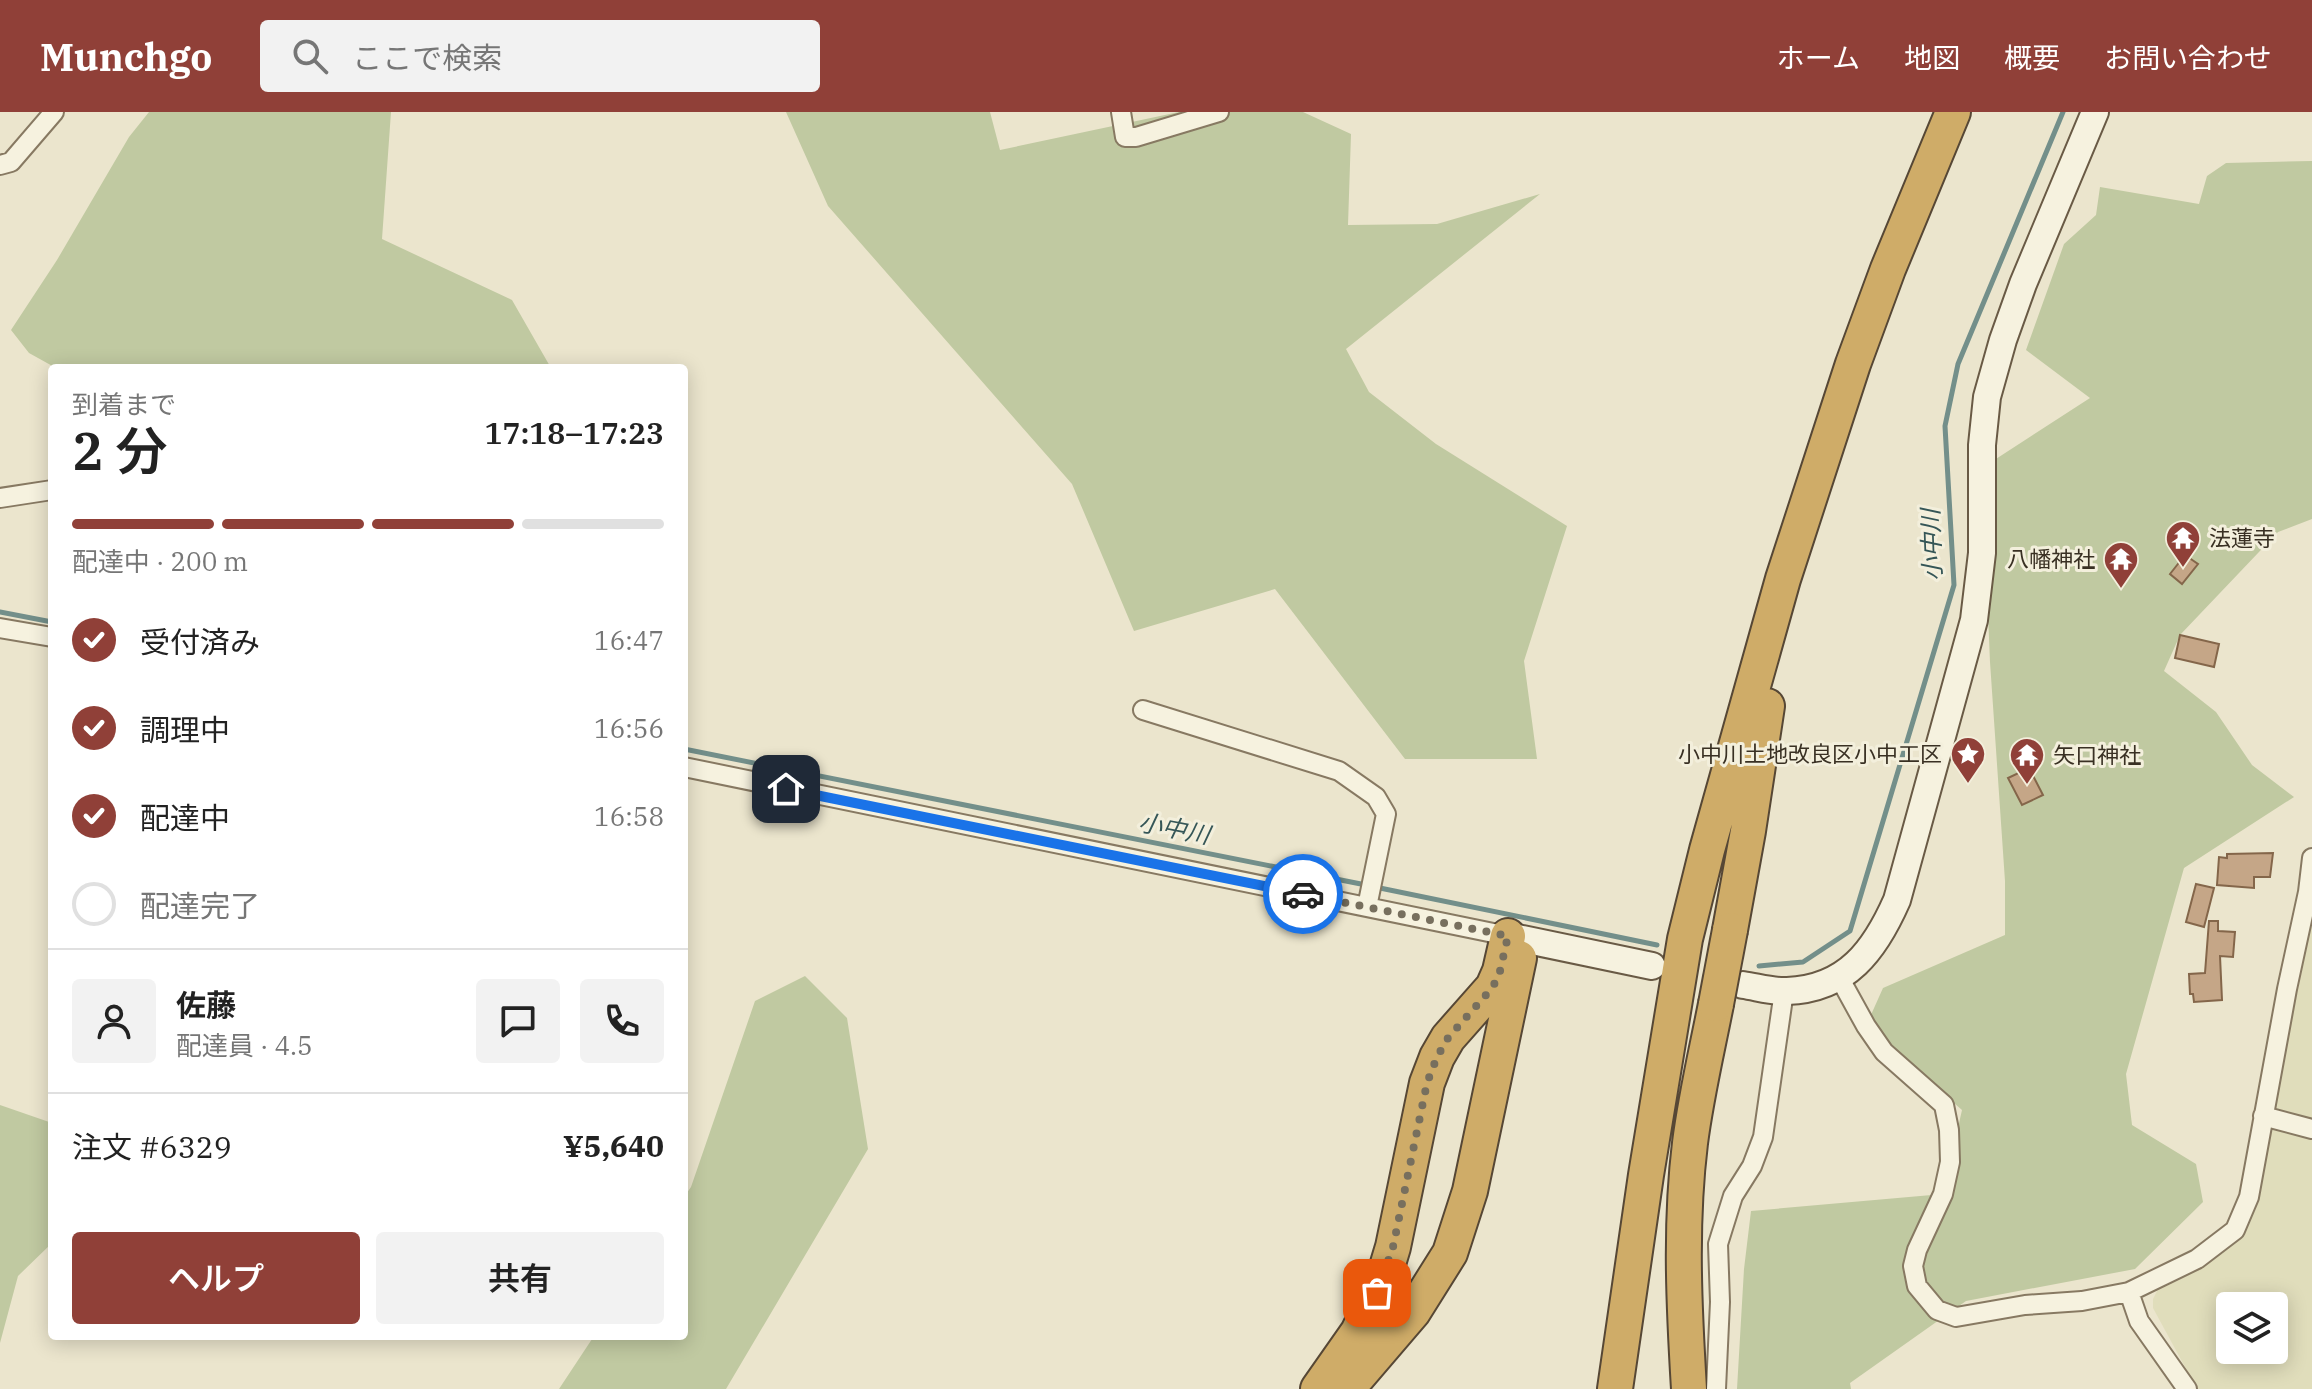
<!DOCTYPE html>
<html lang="ja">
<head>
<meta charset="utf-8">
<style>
	:root { --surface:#fff; --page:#f2f2f2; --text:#222; --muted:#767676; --line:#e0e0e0; --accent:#904038 }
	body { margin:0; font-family:"IBM Plex Serif","Noto Sans JP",serif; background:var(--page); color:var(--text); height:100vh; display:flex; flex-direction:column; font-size:30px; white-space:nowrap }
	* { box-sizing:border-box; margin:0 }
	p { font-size:26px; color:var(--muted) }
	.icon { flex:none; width:44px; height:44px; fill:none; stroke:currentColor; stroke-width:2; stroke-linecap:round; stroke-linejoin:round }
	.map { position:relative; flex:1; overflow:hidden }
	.panel { position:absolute; left:48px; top:252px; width:640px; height:976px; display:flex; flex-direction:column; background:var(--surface); border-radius:8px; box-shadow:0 4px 20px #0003 }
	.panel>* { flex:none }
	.tools { position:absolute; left:2216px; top:1180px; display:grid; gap:16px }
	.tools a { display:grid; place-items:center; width:72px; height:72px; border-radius:8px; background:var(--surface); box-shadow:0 4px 20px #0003; font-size:40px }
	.pin { position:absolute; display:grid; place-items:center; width:68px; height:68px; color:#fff; margin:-34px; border-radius:16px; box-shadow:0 4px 12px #0006 }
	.courier { position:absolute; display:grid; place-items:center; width:80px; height:80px; margin:-40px; border:6px solid #1a73e8; border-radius:50%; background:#fff; color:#222; box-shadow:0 2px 10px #0007 }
	.summary em { font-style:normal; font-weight:600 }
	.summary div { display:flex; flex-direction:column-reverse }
	.summary { display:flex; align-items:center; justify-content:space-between; height:136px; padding:0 24px }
	h1 { font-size:52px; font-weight:600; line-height:60px }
	.bar { display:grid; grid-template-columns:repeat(4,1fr); gap:12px 8px; align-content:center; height:96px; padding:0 24px }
	.bar i { height:10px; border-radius:6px; background:var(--line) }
	.bar .active { background:var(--accent) }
	.bar p { grid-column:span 4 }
	.line { display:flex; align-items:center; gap:20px; padding:0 24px; border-top:2px solid var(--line) }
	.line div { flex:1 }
	.round { display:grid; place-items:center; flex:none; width:84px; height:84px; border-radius:8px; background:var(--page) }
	ol { padding:0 24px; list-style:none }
	li { display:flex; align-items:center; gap:24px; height:88px }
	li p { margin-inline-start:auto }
	li .icon { padding:8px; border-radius:50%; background:var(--accent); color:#fff; stroke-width:4 }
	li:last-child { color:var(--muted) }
	li i { width:44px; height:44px; border:4px solid var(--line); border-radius:50% }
	.button { display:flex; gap:16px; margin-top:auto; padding:16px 24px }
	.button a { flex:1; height:92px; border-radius:8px; background:var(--accent); color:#fff; font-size:32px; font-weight:600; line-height:92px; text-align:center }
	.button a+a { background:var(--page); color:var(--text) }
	header { display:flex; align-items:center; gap:48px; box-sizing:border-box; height:112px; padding:0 40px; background:var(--accent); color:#fff }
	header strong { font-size:38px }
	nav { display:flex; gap:44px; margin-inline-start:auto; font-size:28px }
	.search { width:560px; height:72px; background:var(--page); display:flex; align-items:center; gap:20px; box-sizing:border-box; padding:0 28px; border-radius:8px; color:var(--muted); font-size:30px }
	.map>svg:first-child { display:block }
</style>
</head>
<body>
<header>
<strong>Munchgo</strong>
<div class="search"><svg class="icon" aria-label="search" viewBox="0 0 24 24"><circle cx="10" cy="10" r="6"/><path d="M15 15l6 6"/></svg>ここで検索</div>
<nav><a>ホーム</a><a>地図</a><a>概要</a><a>お問い合わせ</a></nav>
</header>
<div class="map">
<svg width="2312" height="1277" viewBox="0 0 2312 1277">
	<rect width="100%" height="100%" fill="#ebe5cd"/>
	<path fill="#e0ddbb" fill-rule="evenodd" d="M2312 810V1011L2272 1002Z
		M2275 1014 2312 1024V1277H2197L2153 1196V1187L2158 1177 2172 1166 2236 1125 2256 1097 2268 1018ZM2230 1194H2274V1238H2230Z"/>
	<path fill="#c0c9a1" d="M149 0H391L382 127 512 188 551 256H56L29 241 11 218 57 148 129 25Z
		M786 0H990L1000 38 1179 0H1303L1351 22 1348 113 1437 112 1540 82 1346 237 1369 280 1436 332 1567 414 1524 549 1537 647H1405L1275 477 1134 519 1072 372 828 94Z
		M2312 49V407L2278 420 2180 523 2164 559 2216 600 2252 653 2294 685 2184 756 2126 962 2132 1013 2196 1052 2203 1090 2135 1157 1966 1189 1850 1271 1851 1277H1737L1744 1157 1751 1099 1943 1082 1962 998 1866 914 1883 876 2005 823V769L1990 550 1982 356 2090 286 2026 238 2064 132 2096 103 2100 75 2199 92 2207 64 2226 51Z
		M805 864 847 906 868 1037 726 1277H559L594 1224H684V1085L691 1075 755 889Z
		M0 993 52 1011V1131L18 1164 0 1231Z"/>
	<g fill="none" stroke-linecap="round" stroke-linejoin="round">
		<path stroke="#738f8a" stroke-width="5" d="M0 500 52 510
			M684 637 1366 773
			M1375 775 1657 833
			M1759 854 1803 850 1850 819 1954 473 1945 314 1958 252 2063 0"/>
	</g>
	<path fill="#c5a687" stroke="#84664a" stroke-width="2" d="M2185 443 2198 452 2182 472 2170 462Z
		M2180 523 2219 532 2214 555 2175 546Z
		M2029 656 2043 683 2022 693 2008 666Z
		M2273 741 2270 765H2254V776L2217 773 2219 745 2227 746V742Z
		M2196 772 2214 776 2204 815 2186 810Z
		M2209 809H2218V819L2235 820 2233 845 2220 844 2222 888 2194 890 2193 882H2190L2189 862 2205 861Z"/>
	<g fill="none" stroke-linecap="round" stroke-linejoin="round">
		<g stroke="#877962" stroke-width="22">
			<path id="street" d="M1121 0 1125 25H1136L1219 0
				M0 53 11 50 54 0
				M0 386 52 378
				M0 516 52 525
				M1143 598 1339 659 1376 685 1386 702 1367 795
				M684 655 1508 824
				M1839 865 1866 914 1884 940 1944 993 1949 1018 1950 1050 1943 1082 1917 1138 1913 1154 1917 1174 1937 1198 1956 1205 2025 1193 2082 1189 2129 1180 2197 1147 2235 1118 2249 1085 2287 877 2308 780 2312 746
				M2263 1004 2312 1017
				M2129 1180 2139 1209 2187 1277
				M1716 1277 1720 1190 1718 1132 1733 1084 1752 1054 1763 1025 1784 879"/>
		</g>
		<g stroke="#695a45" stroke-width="30">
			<path id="secondary" d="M1508 824 1652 854
				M1743 873C1757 875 1773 880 1787 879 1847 877 1875 838 1897 788L1974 508 1982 441V333L1987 285 2003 228 2023 172 2095 0"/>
		</g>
		<g stroke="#564735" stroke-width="38">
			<path id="highway" d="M1730 818 1748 719 1767 594
				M1318 1277 1358 1220 1384 1165 1393 1135 1427 971 1437 945 1448 926 1493 875 1500 859 1508 824
				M1347 1277 1413 1200 1450 1141 1470 1079 1519 846
				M1615 1277 1646 1063 1685 827 1707 738 1783 467 1853 252 1888 157 1953 0
				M1689 1277C1684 1195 1680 1113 1690 1031 1696 984 1707 938 1716 892"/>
		</g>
		<use href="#street" stroke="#f6f2df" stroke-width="18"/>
		<use href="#secondary" stroke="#f6f2df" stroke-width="26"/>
		<use href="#highway" stroke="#cfac68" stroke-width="34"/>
		<g stroke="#564735" stroke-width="38" stroke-linecap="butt">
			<path id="highway-bridge" d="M1716 892 1730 818"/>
		</g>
		<use href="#highway-bridge" stroke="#cfac68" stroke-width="34"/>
	</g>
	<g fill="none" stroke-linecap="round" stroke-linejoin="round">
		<path stroke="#776f5e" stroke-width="8" stroke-dasharray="0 14.4" d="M1303 782 1508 824 1500 859 1493 875 1448 926 1437 945 1427 971 1393 1135 1377 1181"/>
		<path stroke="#1a73e8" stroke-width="10" d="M786 677 1303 782"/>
	</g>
	<defs>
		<g id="temple-pin" transform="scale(1.8)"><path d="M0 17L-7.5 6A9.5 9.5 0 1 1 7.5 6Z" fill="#904038" stroke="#f3efdc"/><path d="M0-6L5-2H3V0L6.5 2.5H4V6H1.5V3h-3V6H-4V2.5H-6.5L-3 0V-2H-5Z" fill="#fff"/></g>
		<g id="sight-pin" transform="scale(1.8)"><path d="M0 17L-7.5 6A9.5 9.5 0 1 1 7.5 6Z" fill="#904038" stroke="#f3efdc"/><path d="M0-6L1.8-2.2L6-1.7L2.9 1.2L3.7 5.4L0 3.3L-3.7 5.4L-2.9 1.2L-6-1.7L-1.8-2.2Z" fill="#fff"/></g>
	</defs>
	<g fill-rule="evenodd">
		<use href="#temple-pin" x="2183" y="426"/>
		<use href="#temple-pin" x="2121" y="447"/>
		<use href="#sight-pin" x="1968" y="642"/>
		<use href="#temple-pin" x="2027" y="643"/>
	</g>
	<g text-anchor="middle" stroke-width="6" stroke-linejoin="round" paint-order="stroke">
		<g font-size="22" fill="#393023" stroke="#f3efdc" text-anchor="start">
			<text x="2209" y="434">法蓮寺</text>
			<text x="2095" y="455" text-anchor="end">八幡神社</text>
			<text x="1942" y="650" text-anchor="end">小中川土地改良区小中工区</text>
			<text x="2053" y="651">矢口神社</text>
		</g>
		<g font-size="24" font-style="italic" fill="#355657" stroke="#f3efdc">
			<text transform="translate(1932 433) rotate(-92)" y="8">小中川</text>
			<text transform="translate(1174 717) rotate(11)" y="8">小中川</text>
		</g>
	</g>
</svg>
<div class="tools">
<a><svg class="icon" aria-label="layers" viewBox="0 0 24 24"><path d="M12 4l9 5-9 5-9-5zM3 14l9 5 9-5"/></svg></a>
</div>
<div class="pin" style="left:1377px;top:1181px;background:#ea580c"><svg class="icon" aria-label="bag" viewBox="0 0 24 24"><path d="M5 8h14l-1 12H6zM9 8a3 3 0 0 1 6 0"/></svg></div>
<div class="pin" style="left:786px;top:677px;background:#1f2937"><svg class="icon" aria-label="home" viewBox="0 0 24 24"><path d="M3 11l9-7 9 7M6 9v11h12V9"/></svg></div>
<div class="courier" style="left:1303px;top:782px"><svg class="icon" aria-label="car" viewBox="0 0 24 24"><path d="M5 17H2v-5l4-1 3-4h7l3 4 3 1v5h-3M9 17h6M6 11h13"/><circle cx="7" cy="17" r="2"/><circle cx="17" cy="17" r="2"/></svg></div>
<section class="panel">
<div class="summary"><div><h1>2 分</h1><p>到着まで</p></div><em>17:18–17:23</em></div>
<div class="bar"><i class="active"></i><i class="active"></i><i class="active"></i><i></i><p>配達中 · 200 m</p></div>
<ol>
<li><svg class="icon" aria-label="check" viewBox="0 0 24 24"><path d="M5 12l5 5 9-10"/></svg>受付済み<p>16:47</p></li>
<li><svg class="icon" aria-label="check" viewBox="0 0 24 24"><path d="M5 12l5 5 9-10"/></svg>調理中<p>16:56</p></li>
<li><svg class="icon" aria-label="check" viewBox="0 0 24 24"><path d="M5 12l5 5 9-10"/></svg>配達中<p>16:58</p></li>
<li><i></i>配達完了</li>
</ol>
<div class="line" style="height:144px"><a class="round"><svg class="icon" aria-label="person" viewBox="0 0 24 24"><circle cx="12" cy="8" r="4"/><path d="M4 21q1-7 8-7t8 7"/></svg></a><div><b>佐藤</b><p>配達員 · 4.5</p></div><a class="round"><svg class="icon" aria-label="chat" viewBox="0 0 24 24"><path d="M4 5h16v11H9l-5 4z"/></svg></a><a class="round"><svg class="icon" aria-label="phone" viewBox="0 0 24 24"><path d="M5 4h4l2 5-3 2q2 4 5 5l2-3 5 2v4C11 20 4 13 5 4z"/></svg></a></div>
<div class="line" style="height:104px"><div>注文 #6329</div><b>¥5,640</b></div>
<div class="button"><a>ヘルプ</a><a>共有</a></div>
</section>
</div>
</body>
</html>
